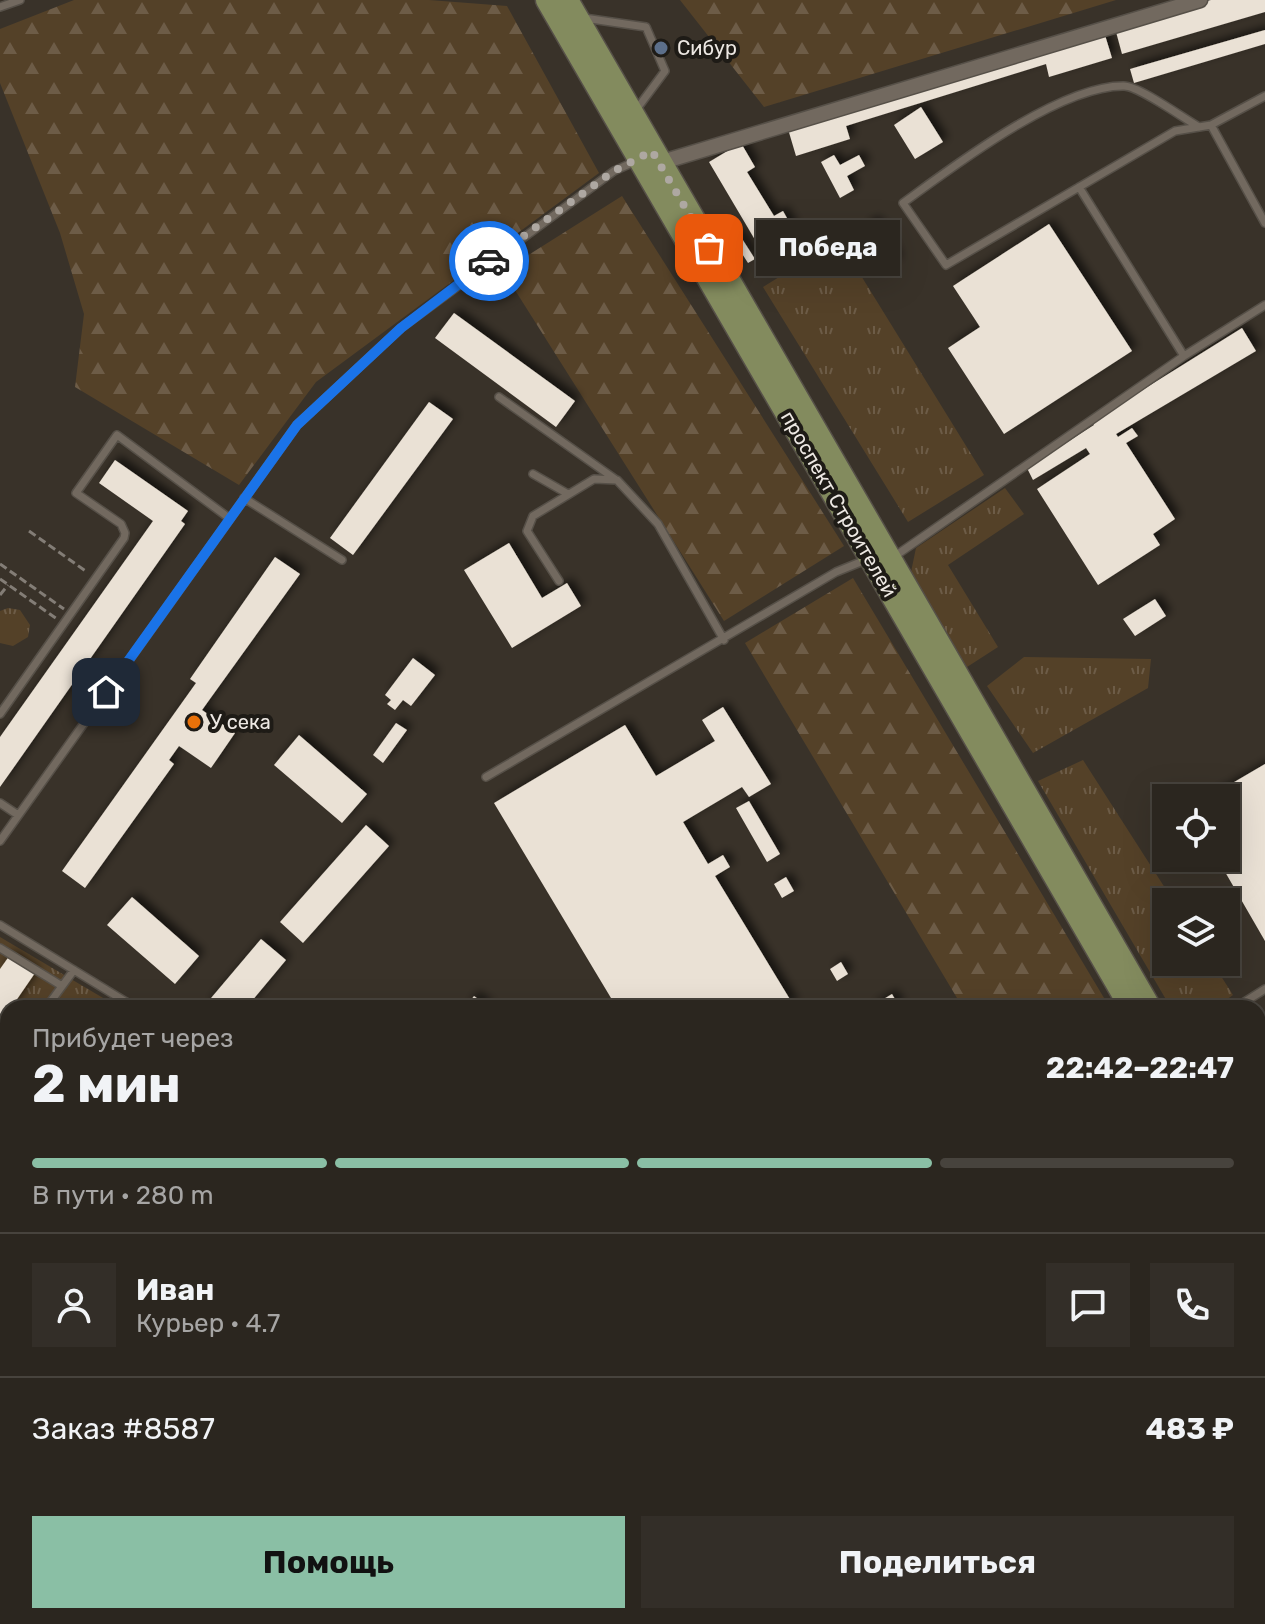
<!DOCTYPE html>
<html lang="ru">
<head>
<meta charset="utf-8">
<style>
	:root { --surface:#2b261f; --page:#332e28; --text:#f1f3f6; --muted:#a6a5a4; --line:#47433d; --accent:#8abfa5 }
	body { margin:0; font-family:Rubik,sans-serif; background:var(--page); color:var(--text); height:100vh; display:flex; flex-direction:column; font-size:30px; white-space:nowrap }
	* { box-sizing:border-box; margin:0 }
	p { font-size:26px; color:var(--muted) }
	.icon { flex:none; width:44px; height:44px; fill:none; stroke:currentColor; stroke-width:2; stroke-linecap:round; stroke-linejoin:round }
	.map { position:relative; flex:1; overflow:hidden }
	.panel { position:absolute; left:0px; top:1000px; width:1266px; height:624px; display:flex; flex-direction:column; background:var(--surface); border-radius:24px 24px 0 0; box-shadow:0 8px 32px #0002,0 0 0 2px var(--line) }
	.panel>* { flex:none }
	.buttons { position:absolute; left:1152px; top:784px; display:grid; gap:16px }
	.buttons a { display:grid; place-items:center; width:88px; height:88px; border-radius:0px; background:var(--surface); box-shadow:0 8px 32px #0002,0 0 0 2px var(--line); font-size:40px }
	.pin { position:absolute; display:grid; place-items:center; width:68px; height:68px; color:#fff; margin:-34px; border-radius:16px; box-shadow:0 4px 12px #0006 }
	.courier { position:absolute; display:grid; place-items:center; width:80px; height:80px; margin:-40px; border:6px solid #1a73e8; border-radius:50%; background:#fff; color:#222; box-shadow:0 2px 10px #0007 }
	.bubble { position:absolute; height:56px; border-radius:0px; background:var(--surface); box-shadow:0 8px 32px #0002,0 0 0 2px var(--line); font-size:26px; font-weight:700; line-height:56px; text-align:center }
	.overview em { font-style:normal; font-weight:700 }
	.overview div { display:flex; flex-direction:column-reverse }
	.overview { display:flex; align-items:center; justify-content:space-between; height:136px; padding:0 32px }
	h1 { font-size:52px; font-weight:700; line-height:60px }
	.bar { display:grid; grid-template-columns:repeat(4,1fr); gap:12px 8px; align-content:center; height:96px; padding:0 32px }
	.bar i { height:10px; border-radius:6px; background:var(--line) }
	.bar .on { background:var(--accent) }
	.bar p { grid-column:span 4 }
	.line { display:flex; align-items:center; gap:20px; padding:0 32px; border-top:2px solid var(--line) }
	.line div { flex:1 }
	.round { display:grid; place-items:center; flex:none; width:84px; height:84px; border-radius:0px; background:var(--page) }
	.button { display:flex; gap:16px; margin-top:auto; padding:16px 32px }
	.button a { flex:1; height:92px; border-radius:0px; background:var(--accent); color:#111; font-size:32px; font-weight:700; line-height:92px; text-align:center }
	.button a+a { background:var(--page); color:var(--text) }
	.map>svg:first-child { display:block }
</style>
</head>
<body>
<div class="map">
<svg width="1265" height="1624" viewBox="0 0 1265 1624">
	<defs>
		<pattern id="grass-tufts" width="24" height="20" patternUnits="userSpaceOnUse" patternTransform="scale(2)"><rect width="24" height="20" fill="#544128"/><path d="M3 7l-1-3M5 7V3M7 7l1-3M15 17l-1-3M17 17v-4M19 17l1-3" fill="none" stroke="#6d5c47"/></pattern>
		<pattern id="forest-firs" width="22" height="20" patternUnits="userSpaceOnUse" patternTransform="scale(2)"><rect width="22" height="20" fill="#544128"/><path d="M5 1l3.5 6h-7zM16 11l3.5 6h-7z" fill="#6d5c47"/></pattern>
		<filter id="shadow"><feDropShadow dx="5" dy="-5" stdDeviation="4" flood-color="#0009"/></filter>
	</defs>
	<rect width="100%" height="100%" fill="#393229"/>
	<path fill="url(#grass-tufts)" d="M839 240 984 475 908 522 763 287Z
		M1005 488 1024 514 948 565 998 647 967 667 911 572 916 548Z
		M8 608 20 610 30 625 28 637 13 646 0 643V611Z
		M1024 657 1151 659 1148 688 1033 753 987 686Z
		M1083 760 1174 902H1166V962H1212L1233 995 1215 1008H1171L1038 781Z
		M0 937 120 1008H8V1205L0 1199Z
		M1258 1025 1265 1037V1165L1258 1153Z
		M1265 1414V1566L1258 1554V1418Z"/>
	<path fill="url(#forest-firs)" d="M74 0H429L507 6 599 173 316 382 239 485 75 387 84 314 60 233 0 83V29Z
		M680 0H1116L764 107Z
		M622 196 844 546 724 621 503 271Z
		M853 578 1110 1008H963L745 643Z"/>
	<path fill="#eae1d5" filter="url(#shadow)" d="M1211 0H1265V12L1122 54 1115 28Z
		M1265 30V44L1134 83 1130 69Z
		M1104 32 1112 58 1049 77 1046 64 846 126 850 139 796 156 788 129Z
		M921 107 943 142 915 159 894 125Z
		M741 143 755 167 747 172 774 216 783 211 797 236 764 255 709 162Z
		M834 155 840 165 859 155 865 166 847 176 854 190 840 198 821 162Z
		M875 221 897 261 886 266 864 227Z
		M1049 224 1132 351 1004 434 948 348 980 327 953 286Z
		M739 234 755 259 748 263 732 238Z
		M454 313 575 401 556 427 435 338Z
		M1242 328 1256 351 1116 434 1118 437 1132 428 1138 436 1126 443 1175 519 1153 534 1160 545 1098 585 1037 489 1090 454 1086 448 1033 480 1027 468 1094 425 1093 423 1104 414Z
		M429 402 453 419 353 555 330 538Z
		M115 460 188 511 181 521 185 524 0 787V737L153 521 99 483Z
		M509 543 542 598 567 583 581 606 512 648 464 570Z
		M275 557 300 574 202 710 235 733 211 768 179 746 169 760 174 764 85 888 62 871 196 683 190 679Z
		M1155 599 1166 616 1135 636 1123 619Z
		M413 658 435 675 411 706 403 700 395 710 387 704 391 700 385 695Z
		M723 707 771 784 749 797 742 787 683 822 708 864 723 855 730 867 715 876 794 1006 617 1008 494 803 625 725 656 776 715 741 702 720Z
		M396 723 407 730 383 763 373 755Z
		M299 735 367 794 342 823 274 765Z
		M1265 764V941L1217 858H1226V798H1207Z
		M749 801 780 854 767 862 736 808Z
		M366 825 389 846 303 943 280 922Z
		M786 877 794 891 782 898 774 884Z
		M132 897 199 956 175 984 107 925Z
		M261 939 286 960 246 1008H211L206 1004Z
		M10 955 35 973 0 1024V969Z
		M841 962 848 974 837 981 830 969Z
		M892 994 900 1008H869Z
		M474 996 490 1008H465Z
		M8 1262V1295L0 1304V1271Z
		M8 1347V1381L0 1386V1352Z
		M8 1397V1429L0 1434V1402Z
		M8 1450V1482L0 1487V1455Z
		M8 1500V1533L2 1537 0 1505Z
		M0 1579 8 1593V1616H22L27 1624H8L0 1610Z
		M88 1616H141L128 1624H75Z
		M172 1616H229L216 1624H159Z
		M254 1616H309L296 1624H241Z
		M367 1616H395L381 1624H372Z
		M425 1616H480L466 1624H411Z
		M514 1616H571L557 1624H500Z
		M603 1616H655L642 1624H590Z
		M674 1616H702L689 1624H661Z
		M945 1616H995L978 1624H948Z
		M1088 1616H1149L1153 1624H1074Z"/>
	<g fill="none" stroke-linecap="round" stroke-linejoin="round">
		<g stroke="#565048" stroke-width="10">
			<path id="service" d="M0 7 20 0
				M584 18 646 27 665 71 636 110
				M1211 125 1265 223
				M1199 127C1183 118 1139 86 1124 86 1060 85 954 166 903 203L946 265 1175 131 1211 125 1265 96
				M1079 187 1184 356
				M499 397 615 479
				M533 474 568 494
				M244 498 342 560
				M895 556 1184 356 1265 305
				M559 581 527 531 533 516 594 479 617 480 658 524 724 640
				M0 714 124 538 125 533 121 524 76 493 117 435 229 518
				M486 777 836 572 868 559
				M0 803 18 815
				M0 841 297 425 401 328 614 171 636 161
				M0 925 136 1008
				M0 948 62 986
				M46 1008 74 970
				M1235 1008 1265 989
				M0 1069 8 1059
				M0 1328 8 1319
				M0 1346 8 1341
				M0 1447 8 1442
				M0 1501 8 1496
				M0 1546 8 1559
				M45 1616 50 1624
				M356 1616 361 1624
				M70 1624 83 1616
				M149 1624 162 1616
				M227 1624 240 1616
				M310 1624 324 1616
				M397 1624 411 1616
				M479 1624 493 1616
				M566 1624 579 1616"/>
		</g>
		<g stroke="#565048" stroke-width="17">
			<path id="minor" d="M659 163 1200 0"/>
		</g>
		<g stroke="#565048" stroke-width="25">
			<path id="primary" d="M547 0 1131 1008
				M567 0 1150 1008
				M1258 1194 1265 1206
				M1258 1227 1265 1239"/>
		</g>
		<path stroke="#837d76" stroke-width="3" stroke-dasharray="8 4" stroke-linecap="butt" d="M29 531 87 572
			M0 564 64 609
			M0 579 57 619
			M0 595 8 585
			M8 1083 2 1091 8 1110
			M0 1131 8 1119
			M0 1138 8 1141
			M0 1149 8 1154"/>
		<use href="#service" stroke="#72695f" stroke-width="7"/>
		<use href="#minor" stroke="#72695f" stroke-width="14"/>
		<use href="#primary" stroke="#838b5e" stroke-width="22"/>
	</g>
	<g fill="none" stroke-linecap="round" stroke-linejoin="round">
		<path stroke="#aea8a2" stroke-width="8" stroke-dasharray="0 14.4" d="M489 261 614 171 652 151 709 248"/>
		<path stroke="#1a73e8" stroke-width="10" d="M106 692 297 425 401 328 489 261"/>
	</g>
	<circle fill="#5c6f8a" stroke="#1e1b16" stroke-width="3" cx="661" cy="48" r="8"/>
	<circle fill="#e8710a" stroke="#1e1b16" stroke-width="3" cx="194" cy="722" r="8"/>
	<g text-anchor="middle" stroke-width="8" stroke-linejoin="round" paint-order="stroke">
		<g font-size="20" fill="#ede8e3" stroke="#1e1b16" text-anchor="start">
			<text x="677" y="55">Сибур</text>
			<text x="210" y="729">У сека</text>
		</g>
		<g font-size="20" fill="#ede8e3" stroke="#1e1b16">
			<text transform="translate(839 504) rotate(60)" y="7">проспект Строителей</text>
		</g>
	</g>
</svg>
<div class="buttons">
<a><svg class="icon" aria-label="locate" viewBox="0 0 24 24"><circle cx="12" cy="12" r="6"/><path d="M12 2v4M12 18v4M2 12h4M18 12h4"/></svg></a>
<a><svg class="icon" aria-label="layers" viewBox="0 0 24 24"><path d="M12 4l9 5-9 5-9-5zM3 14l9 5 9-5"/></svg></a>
</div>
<div class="pin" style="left:709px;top:248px;background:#ea580c"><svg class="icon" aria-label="bag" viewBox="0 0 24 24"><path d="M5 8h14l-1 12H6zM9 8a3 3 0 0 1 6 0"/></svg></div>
<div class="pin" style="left:106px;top:692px;background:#1f2937"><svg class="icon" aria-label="home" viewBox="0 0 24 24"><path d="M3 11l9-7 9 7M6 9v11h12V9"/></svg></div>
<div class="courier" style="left:489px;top:261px"><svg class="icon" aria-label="car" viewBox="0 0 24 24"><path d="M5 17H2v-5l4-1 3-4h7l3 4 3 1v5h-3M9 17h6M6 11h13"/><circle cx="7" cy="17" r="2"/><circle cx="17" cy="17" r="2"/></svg></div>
<div class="bubble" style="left:756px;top:220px;width:144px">Победа</div>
<section class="panel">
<div class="overview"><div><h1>2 мин</h1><p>Прибудет через</p></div><em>22:42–22:47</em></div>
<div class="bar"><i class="on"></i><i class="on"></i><i class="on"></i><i></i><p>В пути · 280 m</p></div>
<div class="line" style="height:144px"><a class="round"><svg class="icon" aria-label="person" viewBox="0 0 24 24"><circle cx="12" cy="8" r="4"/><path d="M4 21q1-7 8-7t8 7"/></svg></a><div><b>Иван</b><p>Курьер · 4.7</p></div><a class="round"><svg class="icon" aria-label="chat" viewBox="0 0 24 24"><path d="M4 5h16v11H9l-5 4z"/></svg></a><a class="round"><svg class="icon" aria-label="phone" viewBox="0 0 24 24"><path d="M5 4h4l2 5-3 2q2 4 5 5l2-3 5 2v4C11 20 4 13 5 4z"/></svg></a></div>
<div class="line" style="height:104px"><div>Заказ #8587</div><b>483 ₽</b></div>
<div class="button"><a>Помощь</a><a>Поделиться</a></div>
</section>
</div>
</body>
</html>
